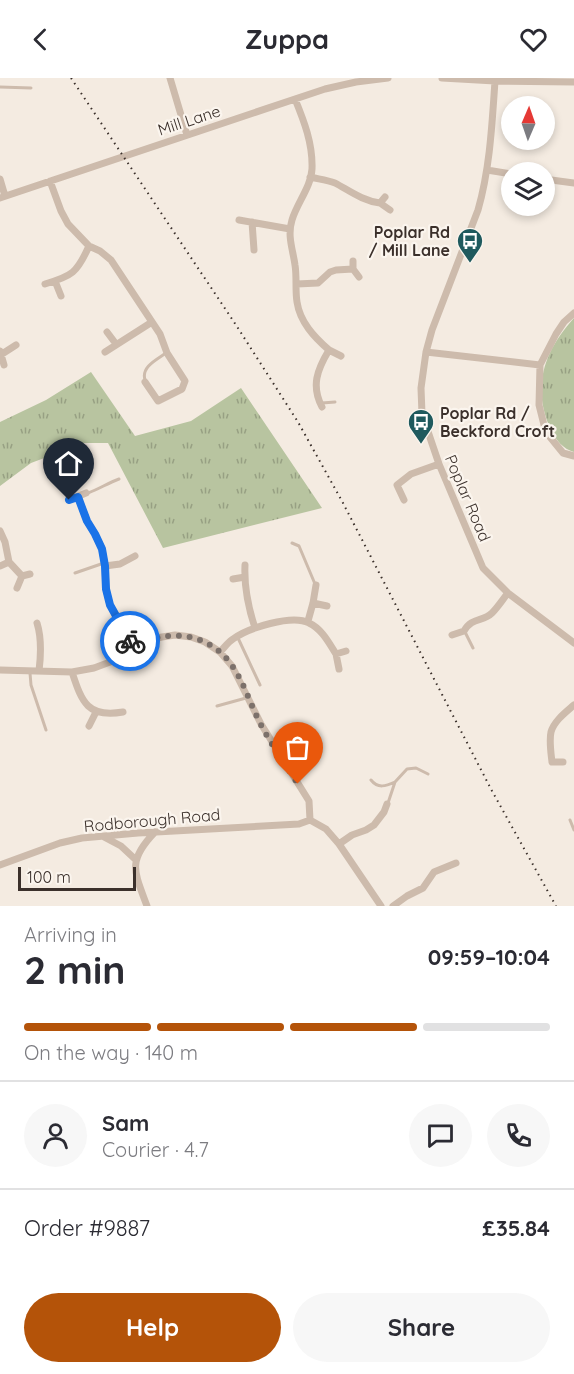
<!DOCTYPE html>
<html lang="en">
<head>
<meta charset="utf-8">
<style>
	:root { --surface:#fff; --page:#f7f7f7; --text:#2b2b33; --muted:#7c7c81; --line:#e1e1e2; --accent:#b45309 }
	body { margin:0; font-family:Quicksand,sans-serif; background:var(--page); color:var(--text); height:100vh; display:flex; flex-direction:column; font-size:22px; white-space:nowrap }
	* { box-sizing:border-box; margin:0 }
	p { font-size:20px; color:var(--muted) }
	.icon { flex:none; width:33px; height:33px; fill:none; stroke:currentColor; stroke-width:2; stroke-linecap:round; stroke-linejoin:round }
	.map { position:relative; height:828px; overflow:hidden }
	.panel { display:flex; flex-direction:column; background:var(--surface); flex:1 }
	.panel>* { flex:none }
	.needle { width:39px; rotate:2deg }
	.controls { position:absolute; left:501px; top:18px; display:grid; gap:12px }
	.controls a { display:grid; place-items:center; width:54px; height:54px; border-radius:50%; background:var(--surface); box-shadow:0 3px 9px #0003; font-size:30px }
	.scale { position:absolute; left:18px; bottom:15px; width:118px; box-sizing:border-box; padding-left:6px; border:3px solid #3b302b; border-top:0; font-size:16px; line-height:21px; white-space:nowrap; color:#3b302b; -webkit-text-stroke:4px #fbf5ee; paint-order:stroke }
	.pin { position:absolute; display:grid; place-items:center; width:51px; height:51px; color:#fff; margin:-62px -26px; border-radius:50% 50% 50% 0; rotate:-45deg; box-shadow:0 0 6px #0007 }
	.pin .icon { rotate:45deg }
	.courier { position:absolute; display:grid; place-items:center; width:60px; height:60px; margin:-30px; border:4px solid #1a73e8; border-radius:50%; background:#fff; color:#222; box-shadow:0 2px 8px #0007 }
	.summary em { font-style:normal; font-weight:700 }
	.summary div { display:flex; flex-direction:column-reverse }
	.summary { display:flex; align-items:center; justify-content:space-between; height:102px; padding:0 24px }
	h1 { font-size:39px; font-weight:700; line-height:45px }
	.bar { display:grid; grid-template-columns:repeat(4,1fr); gap:9px 6px; align-content:center; height:72px; padding:0 24px }
	.bar i { height:8px; border-radius:4px; background:var(--line) }
	.bar .current { background:var(--accent) }
	.bar p { grid-column:span 4 }
	.line { display:flex; align-items:center; gap:15px; padding:0 24px; border-top:2px solid var(--line) }
	.line div { flex:1 }
	.round { display:grid; place-items:center; flex:none; width:63px; height:63px; border-radius:32px; background:var(--page) }
	.primary-button { display:flex; gap:12px; margin-top:auto; padding:12px 24px }
	.primary-button a { flex:1; height:69px; border-radius:36px; background:var(--accent); color:#fff; font-size:24px; font-weight:700; line-height:69px; text-align:center }
	.primary-button a+a { background:var(--page); color:var(--text) }
	header { display:flex; justify-content:space-between; align-items:center; height:78px; padding:0 24px; background:var(--surface); font-size:27px; font-weight:700 }
	.map>svg:first-child { display:block }
</style>
</head>
<body>
<header><svg class="icon" aria-label="back" viewBox="0 0 24 24"><path d="M15 5l-7 7 7 7"/></svg>Zuppa<svg class="icon" aria-label="heart" viewBox="0 0 24 24"><path d="M12 20l-8-8c-3-5 5-10 8-4 3-6 11-1 8 4z"/></svg></header>
<div class="map">
<svg width="574" height="828" viewBox="0 0 574 828">
	<defs>
		<pattern id="grass-tufts" width="24" height="20" patternUnits="userSpaceOnUse" patternTransform="scale(1.5)"><rect width="24" height="20" fill="#b8c4a0"/><path d="M3 7l-1-3M5 7V3M7 7l1-3M15 17l-1-3M17 17v-4M19 17l1-3" fill="none" stroke="#97a083"/></pattern>
	</defs>
	<rect width="100%" height="100%" fill="#f4ebe1"/>
	<path fill="url(#grass-tufts)" d="M574 240V374C563 371 556 362 551 352 531 310 544 273 574 240Z
		M91 294 135 358 191 343 241 310 322 430 163 470 108 365H84L31 385 0 408V344L46 322Z"/>
	<g fill="none" stroke-linecap="round" stroke-linejoin="round">
		<path stroke="#cdbbac" stroke-width="3" d="M0 9 31 10
			M145 302C141 289 156 282 166 275
			M322 325 335 324
			M88 415C99 411 108 405 119 401
			M292 465 299 468 315 506
			M75 495 104 485
			M465 554 473 570
			M238 560 260 607
			M30 595 31 607 46 652
			M217 628 246 620
			M371 702C378 711 386 708 395 704
			M388 725 395 704 407 691 416 690 428 696
			M570 742 574 752"/>
		<path stroke="#cdbbac" stroke-width="7" d="M170 0 187 57
			M442 0 495 3 574 4
			M495 3C492 46 490 90 478 132L432 252 426 274 421 310 422 336 439 386 483 490 508 515 574 565
			M295 21C304 43 313 66 312 91 311 109 297 125 292 142 287 158 293 172 295 187 297 199 295 212 297 224 300 244 314 259 329 272 317 292 311 308 322 329
			M487 92 512 96
			M310 99C318 101 327 102 335 105 350 113 363 123 380 125L385 119
			M0 101 5 118
			M544 101 574 105
			M50 103 61 133 68 146 89 168 100 173 111 182 160 256 167 275 185 303 182 311 158 323 145 304
			M0 120 325 11 356 4 388 0
			M380 125 390 132
			M239 142 290 151
			M252 144 254 172
			M353 183V191L359 199
			M55 203 61 218
			M45 206C72 198 77 195 89 168
			M297 206 318 205 330 194 336 192 353 191
			M574 235 564 244 556 256 540 287 539 327 544 347 550 359 563 375 574 378
			M107 254 116 266
			M329 272 341 278
			M0 273 4 287
			M105 274 152 244
			M426 274 540 287
			M2 276 16 267
			M78 419 87 443 95 456 102 471 105 488 106 511 110 527 134 569
			M69 422 86 415
			M404 422 397 407 411 396 439 386
			M0 453 5 464 9 484 0 488
			M9 484 22 498 30 496
			M245 487C244 509 248 529 255 550
			M105 488 120 486 135 478
			M233 501 245 499
			M17 510 22 498
			M313 525 327 528
			M308 543 313 525 316 507
			M37 545C42 561 41 577 39 593
			M452 557 464 553C472 539 483 544 492 535 498 529 503 521 508 515
			M220 574C224 570 228 564 233 561 248 550 292 536 309 545 322 551 329 565 336 576L346 573
			M336 576 339 591
			M0 592 72 594 94 590 110 584 147 562 162 559 175 557 191 559 205 564 220 574 232 588 261 646 309 723 310 742
			M72 594C82 625 88 640 123 634
			M89 648 96 634
			M563 684H552C551 675 549 663 551 654 554 643 566 634 574 627
			M310 742 326 751 339 766 381 828
			M104 759 121 768 136 782
			M339 766 352 757 366 752 374 747 384 734 387 726
			M0 787 60 765 82 760 138 755 299 746 310 742
			M147 828C134 793 127 783 155 754
			M393 828 407 818 423 810 434 794 456 785"/>
		<path stroke="#3b302b" stroke-width="2" stroke-dasharray="1.5 4.5" stroke-linecap="butt" d="M71 0 236 247 298 344 343 425 492 713 556 828"/>
	</g>
	<g fill="none" stroke-linecap="round" stroke-linejoin="round">
		<path stroke="#7c716b" stroke-width="6" stroke-dasharray="0 10.8" d="M130 563 134 569C168 550 210 554 233 589 244 605 250 625 259 643 270 665 285 686 298 706"/>
		<path stroke="#1a73e8" stroke-width="8" d="M69 422 78 419 87 443 95 456 102 471 105 488 106 511 110 527 130 563"/>
	</g>
	<defs>
		<g id="bus-pin" transform="scale(1.35)"><path d="M0 17L-7.5 6A9.5 9.5 0 1 1 7.5 6Z" fill="#1f5a5e" stroke="#fbf5ee"/><path d="M-5-6H5V4H4V6H2V4H-2V6H-4V4H-5ZM-3.5-4V0h7V-4ZM-3.5 1.2v1.5H-2V1.2ZM2 1.2v1.5H3.5V1.2Z" fill="#fff"/></g>
	</defs>
	<g fill-rule="evenodd">
		<use href="#bus-pin" x="470" y="163"/>
		<use href="#bus-pin" x="421" y="344"/>
	</g>
	<g text-anchor="middle" stroke-width="4.5" stroke-linejoin="round" paint-order="stroke">
		<g font-size="16" fill="#3b302b" stroke="#fbf5ee">
			<text transform="translate(189 42) rotate(-18)" y="6">Mill Lane</text>
			<text transform="translate(468 420) rotate(67)" y="6">Poplar Road</text>
			<text transform="translate(152 742) rotate(-5)" y="6">Rodborough Road</text>
		</g>
		<g font-size="16" font-weight="bold" fill="#3b302b" stroke="#fbf5ee" text-anchor="end">
			<text x="450" y="160">Poplar Rd<tspan x="450" dy="18">/ Mill Lane</tspan></text>
			<text x="440" y="341" text-anchor="start">Poplar Rd /<tspan x="440" dy="18">Beckford Croft</tspan></text>
		</g>
	</g>
</svg>
<div class="controls">
<a><svg class="needle" viewBox="-14 -14 28 28"><path d="M0-13l5 13h-10z" fill="#e53935"/><path d="M0 13l5-13h-10z" fill="#7c7c81"/></svg></a>
<a><svg class="icon" aria-label="layers" viewBox="0 0 24 24"><path d="M12 4l9 5-9 5-9-5zM3 14l9 5 9-5"/></svg></a>
</div>
<div class="scale">100 m</div>
<div class="pin" style="left:298px;top:706px;background:#ea580c"><svg class="icon" aria-label="bag" viewBox="0 0 24 24"><path d="M5 8h14l-1 12H6zM9 8a3 3 0 0 1 6 0"/></svg></div>
<div class="pin" style="left:69px;top:422px;background:#1f2937"><svg class="icon" aria-label="home" viewBox="0 0 24 24"><path d="M3 11l9-7 9 7M6 9v11h12V9"/></svg></div>
<div class="courier" style="left:130px;top:563px"><svg class="icon" aria-label="bike" viewBox="0 0 24 24"><circle cx="6" cy="16" r="4"/><circle cx="18" cy="16" r="4"/><path d="M6 16l4-8h5l3 8M10 8l3 8H6M13 5h3"/></svg></div>
</div>
<section class="panel">
<div class="summary"><div><h1>2 min</h1><p>Arriving in</p></div><em>09:59–10:04</em></div>
<div class="bar"><i class="current"></i><i class="current"></i><i class="current"></i><i></i><p>On the way · 140 m</p></div>
<div class="line" style="height:108px"><a class="round"><svg class="icon" aria-label="person" viewBox="0 0 24 24"><circle cx="12" cy="8" r="4"/><path d="M4 21q1-7 8-7t8 7"/></svg></a><div><b>Sam</b><p>Courier · 4.7</p></div><a class="round"><svg class="icon" aria-label="chat" viewBox="0 0 24 24"><path d="M4 5h16v11H9l-5 4z"/></svg></a><a class="round"><svg class="icon" aria-label="phone" viewBox="0 0 24 24"><path d="M5 4h4l2 5-3 2q2 4 5 5l2-3 5 2v4C11 20 4 13 5 4z"/></svg></a></div>
<div class="line" style="height:78px"><div>Order #9887</div><b>£35.84</b></div>
<div class="primary-button"><a>Help</a><a>Share</a></div>
</section>
</body>
</html>
